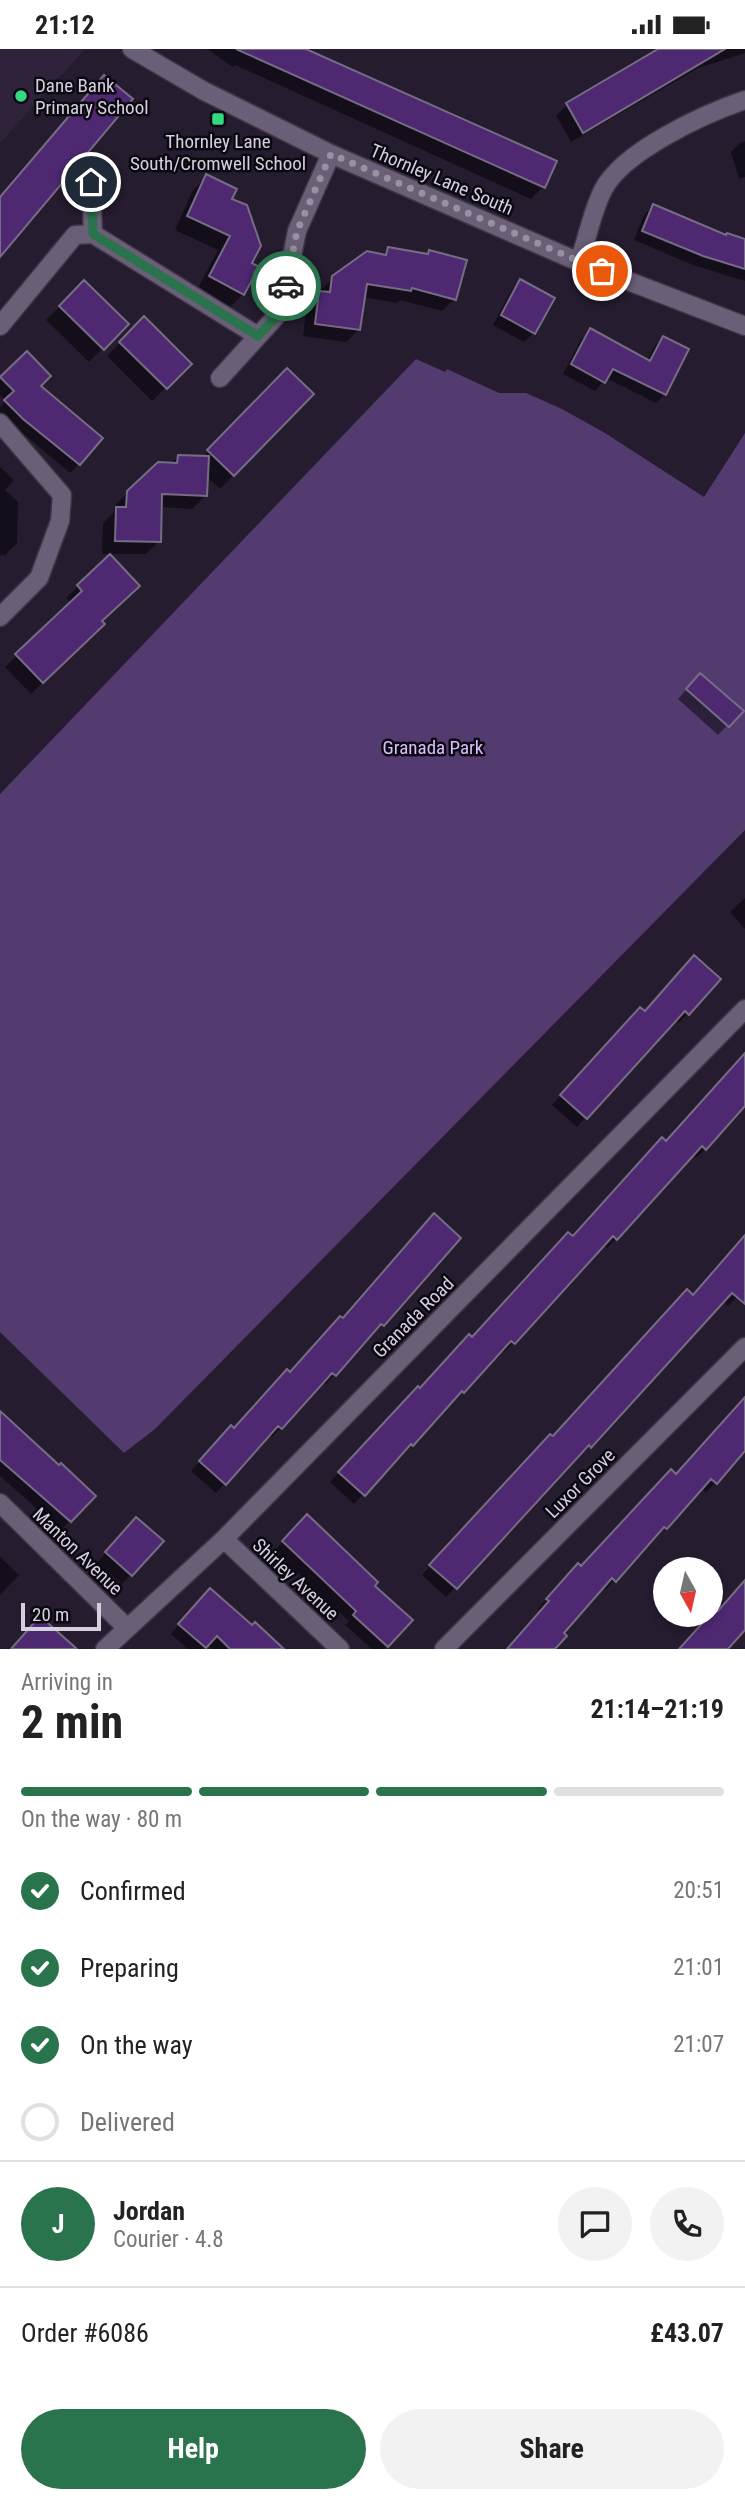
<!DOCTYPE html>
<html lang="en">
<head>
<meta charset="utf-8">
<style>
	:root { --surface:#fff; --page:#f2f2f2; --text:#222; --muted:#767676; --line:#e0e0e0; --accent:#2a744d }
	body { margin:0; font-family:"Roboto Condensed",sans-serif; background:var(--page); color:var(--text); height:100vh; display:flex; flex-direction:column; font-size:26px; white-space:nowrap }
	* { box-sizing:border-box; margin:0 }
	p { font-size:23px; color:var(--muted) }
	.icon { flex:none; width:38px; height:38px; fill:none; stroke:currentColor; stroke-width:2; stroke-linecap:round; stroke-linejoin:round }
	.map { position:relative; height:1600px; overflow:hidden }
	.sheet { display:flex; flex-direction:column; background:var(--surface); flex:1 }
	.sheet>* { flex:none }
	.needle { width:46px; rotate:172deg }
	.fabs { position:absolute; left:653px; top:1508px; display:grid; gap:14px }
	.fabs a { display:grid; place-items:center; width:70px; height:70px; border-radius:50%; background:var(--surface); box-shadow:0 4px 10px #0003; font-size:35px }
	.scale { position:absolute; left:21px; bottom:18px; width:80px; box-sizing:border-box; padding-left:7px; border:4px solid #d5d0dd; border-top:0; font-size:19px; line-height:24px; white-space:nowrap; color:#d5d0dd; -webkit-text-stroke:5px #0c0811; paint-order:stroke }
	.pin { position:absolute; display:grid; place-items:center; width:60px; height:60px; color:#fff; margin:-30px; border:4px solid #fff; border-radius:50%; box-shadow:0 2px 7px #0007 }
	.courier { position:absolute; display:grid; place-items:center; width:70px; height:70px; margin:-35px; border:5px solid #2a744d; border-radius:50%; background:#fff; color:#222; box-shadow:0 2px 9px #0007 }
	.headline em { font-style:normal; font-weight:700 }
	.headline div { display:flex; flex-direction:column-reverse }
	.headline { display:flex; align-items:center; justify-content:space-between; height:119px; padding:0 21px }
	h1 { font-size:46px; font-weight:700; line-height:52px }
	.bar { display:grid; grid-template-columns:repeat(4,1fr); gap:10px 7px; align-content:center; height:84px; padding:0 21px }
	.bar i { height:9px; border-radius:5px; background:var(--line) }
	.bar .active { background:var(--accent) }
	.bar p { grid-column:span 4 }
	.line { display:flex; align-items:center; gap:18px; padding:0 21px; border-top:2px solid var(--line) }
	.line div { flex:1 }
	.round { display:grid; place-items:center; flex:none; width:74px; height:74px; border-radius:37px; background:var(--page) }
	ol { padding:0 21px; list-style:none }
	li { display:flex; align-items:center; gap:21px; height:77px }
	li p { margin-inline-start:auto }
	li .icon { padding:7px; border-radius:50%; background:var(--accent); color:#fff; stroke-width:4 }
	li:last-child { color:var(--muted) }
	li i { width:38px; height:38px; border:4px solid var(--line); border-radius:50% }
	.button { display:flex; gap:14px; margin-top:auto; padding:14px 21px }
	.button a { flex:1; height:80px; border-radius:42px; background:var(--accent); color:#fff; font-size:28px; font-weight:700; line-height:80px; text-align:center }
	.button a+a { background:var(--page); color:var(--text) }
	.status { display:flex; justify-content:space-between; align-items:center; height:49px; padding:0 35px; background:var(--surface); direction:ltr }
	.status svg { height:19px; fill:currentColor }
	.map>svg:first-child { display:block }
</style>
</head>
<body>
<div class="status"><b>21:12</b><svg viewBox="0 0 49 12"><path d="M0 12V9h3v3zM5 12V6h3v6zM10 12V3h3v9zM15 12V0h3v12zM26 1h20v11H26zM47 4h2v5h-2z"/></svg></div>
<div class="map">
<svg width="745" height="1600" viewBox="0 0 745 1600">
	<rect width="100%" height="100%" fill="#251c2f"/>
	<path fill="#2f233c" d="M0 0H85L0 94Z"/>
	<path fill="#533b6f" d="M416 310 445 323 447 320 499 344H526L562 360 605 384 704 448 745 384V781L155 1380 124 1404 0 1283V745Z"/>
	<path fill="#0007" d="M207 0H302L543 138 531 150 235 16 233 18Z
		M661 0H745V4L698 19 571 93 556 67 567 56Z
		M745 92V128L739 130 731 103 740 94Z
		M207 128 230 151 249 215 243 245 230 258 197 241 218 201 175 181 193 141Z
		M653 157 726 188 745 191V232L693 216 634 191 644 166Z
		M388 200 426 207 430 203 455 250 442 262 400 251 397 254 363 248 358 281 346 293 303 287 307 256 320 242 333 229 381 207Z
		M520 232 534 284 524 293 493 276 511 242Z
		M84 233 127 275 89 313 46 271Z
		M144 270 190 315 152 352 107 307Z
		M590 281 647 312 654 298 663 289 665 345 656 354 606 329 595 342 563 325 581 291Z
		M27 305 38 337 79 415 70 424 0 365V358L6 352 0 346V331Z
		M287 321 312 345 220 440 206 427 205 447 192 460 160 458 159 492 146 505H102L103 474 114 463V458L128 443 171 415 179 407 202 409Z
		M0 418 14 431 5 441 18 453 17 494 4 507 2 505 0 507Z
		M110 507 100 572 103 575 31 645 5 618 71 554 66 549Z
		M691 635 741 662 718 686 678 650Z
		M745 849V880L730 863Z
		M718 930 679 974 675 971 577 1078 552 1056 631 969Z
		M745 1006V1056L705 1100 696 1109 692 1106 607 1199 603 1195 513 1294 504 1303 501 1300 463 1343 454 1352 452 1350 412 1396 403 1405 401 1403 354 1455 330 1433 409 1349 420 1341 472 1290 666 1094Z
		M425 1176 382 1276 373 1285 372 1283 326 1335 323 1332 272 1388 269 1385 216 1444 191 1422 222 1387 234 1381 342 1271Z
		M745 1189V1239L737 1248 728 1257 722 1252 590 1397 581 1406 579 1404 446 1548 422 1526 541 1396 552 1389 692 1248Z
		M745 1347V1399L715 1434 706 1443 701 1438 606 1540 603 1538 541 1563 538 1560 569 1525 581 1519 676 1427Z
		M0 1364 94 1447 61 1481 0 1427Z
		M298 1476 373 1537 411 1571 384 1600H372L345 1576 349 1572 274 1502Z
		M127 1479 161 1492 122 1535 97 1514Z
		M0 1508 19 1526 0 1546Z
		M201 1550 282 1600H212L207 1595 202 1600H188L171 1585Z"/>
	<path fill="#4e2972" stroke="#766d84" stroke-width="2" d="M236 0H306L557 112 545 139Z
		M658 0H725L583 84 566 54Z
		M104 26 133 50 0 208V148Z
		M206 125 237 140 232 150 247 156 261 197 252 214 259 218 244 246 209 227 230 187 187 167Z
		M653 155 726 186 727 184 745 190V220L703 207 642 182Z
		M388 198 428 205 429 201 467 211 456 251 412 239 411 242 367 235 360 281 315 275 319 242 330 243 332 227 367 202 386 206Z
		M520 230 555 249 535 285 501 266Z
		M84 231 129 275 104 301 59 257Z
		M144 267 192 315 167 340 119 293Z
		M590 279 650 312 663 287 689 300 666 346 613 320 605 334 571 315Z
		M27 302 51 327 41 337 103 389 80 416 23 370 4 351 14 342 0 328Z
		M287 319 314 345 234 427 207 401Z
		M178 406 209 407 207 447 162 445 161 493 115 492 116 458H126L127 442 158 413 177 414Z
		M110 505 140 537 102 572 105 575 43 634 15 605 82 542 77 536Z
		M700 624 744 662 729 678 686 640Z
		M694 906 721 930 689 966 685 962 587 1070 560 1046 640 958 645 962Z
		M745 1004V1057L706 1101 702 1097 617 1191 613 1187 515 1295 511 1292 464 1344 462 1342 413 1397 411 1395 365 1447 338 1423 418 1337 420 1339 469 1285 472 1288 568 1183 573 1187 662 1088 666 1092Z
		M434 1164 461 1189 384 1277 381 1275 336 1327 332 1324 282 1380 278 1377 226 1436 199 1412 231 1376 234 1379 287 1320 290 1323 340 1267 343 1269Z
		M745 1186V1255L732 1244 591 1399 589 1396 457 1540 429 1516 550 1385 553 1387 687 1240 693 1246Z
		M745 1348V1402L717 1435 711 1430 667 1480 664 1478 616 1533 612 1529 564 1584 567 1587 555 1600H507L549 1552 546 1550 578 1514 581 1517 671 1420 676 1425Z
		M0 1362 59 1416 61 1414 96 1447 71 1473 0 1411Z
		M307 1465 378 1533 375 1537 413 1571 388 1598 353 1566 356 1562 282 1492Z
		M136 1468 164 1492 132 1527 105 1503Z
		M745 1531V1581L728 1600H679L716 1559 718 1562Z
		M210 1539 252 1576 255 1573 284 1600H230L217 1587 206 1599 178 1575Z
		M40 1567 77 1600H11Z"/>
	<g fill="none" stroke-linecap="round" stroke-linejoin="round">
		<g stroke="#3e3647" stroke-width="21">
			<path id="minor" d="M132 0 204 42 331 105 579 213 745 277
				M91 133 93 185
				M579 213C587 190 592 163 603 141 623 102 704 65 745 51
				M0 277 75 186 93 185 258 287
				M220 329 281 262 297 182 331 105
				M0 374 62 446 60 472 39 529 0 568
				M0 1454 127 1579
				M224 1490 340 1600
				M105 1600 224 1490 745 960
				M444 1600 745 1298"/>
		</g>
		<use href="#minor" stroke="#695f76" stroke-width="18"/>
	</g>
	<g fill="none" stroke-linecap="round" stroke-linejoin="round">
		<path stroke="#9791a0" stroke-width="7" stroke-dasharray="0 12.6" d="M286 237 297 182 331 105 602 222"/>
		<path stroke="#2a744d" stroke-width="9" d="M91 133 93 185 258 287 281 262 286 237"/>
	</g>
	<g fill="#34d881" stroke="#0c0811" stroke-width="2.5">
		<circle cx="21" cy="47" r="7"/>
		<rect x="211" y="63" width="14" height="14" rx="3.5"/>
	</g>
	<g text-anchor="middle" stroke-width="5" stroke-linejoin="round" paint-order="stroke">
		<g font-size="19" fill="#d5d0dd" stroke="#0c0811" text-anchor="start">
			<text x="35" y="43">Dane Bank<tspan x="35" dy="22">Primary School</tspan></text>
			<text x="218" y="99" text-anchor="middle">Thornley Lane<tspan x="218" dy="22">South/Cromwell School</tspan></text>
		</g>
		<g font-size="19" fill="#d5d0dd" stroke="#0c0811">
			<text transform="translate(442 130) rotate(23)" y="7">Thornley Lane South</text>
			<text transform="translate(413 1268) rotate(-45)" y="7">Granada Road</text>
			<text transform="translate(580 1434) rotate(-45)" y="7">Luxor Grove</text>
			<text transform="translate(78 1502) rotate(44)" y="7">Manton Avenue</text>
			<text transform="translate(296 1530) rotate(43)" y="7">Shirley Avenue</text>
		</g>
		<g font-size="19" fill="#d9befd" stroke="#0c0811">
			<text x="433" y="705">Granada Park</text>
		</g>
	</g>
</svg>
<div class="fabs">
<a><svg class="needle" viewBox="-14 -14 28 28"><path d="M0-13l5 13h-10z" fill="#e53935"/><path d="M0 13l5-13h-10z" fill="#767676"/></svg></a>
</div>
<div class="scale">20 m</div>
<div class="pin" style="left:602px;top:222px;background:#ea580c"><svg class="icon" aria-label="bag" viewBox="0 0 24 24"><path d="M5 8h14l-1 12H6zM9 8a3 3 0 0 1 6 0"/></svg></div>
<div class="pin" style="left:91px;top:133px;background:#1f2937"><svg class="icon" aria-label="home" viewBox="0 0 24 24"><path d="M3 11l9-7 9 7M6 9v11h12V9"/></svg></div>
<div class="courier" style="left:286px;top:237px"><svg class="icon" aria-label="car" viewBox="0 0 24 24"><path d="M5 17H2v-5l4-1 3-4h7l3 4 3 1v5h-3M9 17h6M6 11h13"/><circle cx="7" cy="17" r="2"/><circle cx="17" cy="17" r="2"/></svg></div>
</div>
<section class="sheet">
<div class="headline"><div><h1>2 min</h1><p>Arriving in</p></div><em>21:14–21:19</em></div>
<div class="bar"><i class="active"></i><i class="active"></i><i class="active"></i><i></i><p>On the way · 80 m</p></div>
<ol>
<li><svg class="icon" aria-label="check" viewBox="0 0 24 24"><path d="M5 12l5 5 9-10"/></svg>Confirmed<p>20:51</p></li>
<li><svg class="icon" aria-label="check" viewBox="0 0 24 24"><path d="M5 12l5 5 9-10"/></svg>Preparing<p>21:01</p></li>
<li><svg class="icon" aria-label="check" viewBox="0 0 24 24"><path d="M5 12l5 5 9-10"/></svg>On the way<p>21:07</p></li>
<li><i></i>Delivered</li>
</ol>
<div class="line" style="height:126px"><b class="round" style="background:var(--accent);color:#fff">J</b><div><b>Jordan</b><p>Courier · 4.8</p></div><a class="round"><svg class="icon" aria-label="chat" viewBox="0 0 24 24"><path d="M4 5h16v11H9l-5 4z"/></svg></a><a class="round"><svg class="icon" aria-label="phone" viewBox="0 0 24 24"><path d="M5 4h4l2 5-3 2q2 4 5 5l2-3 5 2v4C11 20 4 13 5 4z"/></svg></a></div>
<div class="line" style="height:91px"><div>Order #6086</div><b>£43.07</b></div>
<div class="button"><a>Help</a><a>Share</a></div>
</section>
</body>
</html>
